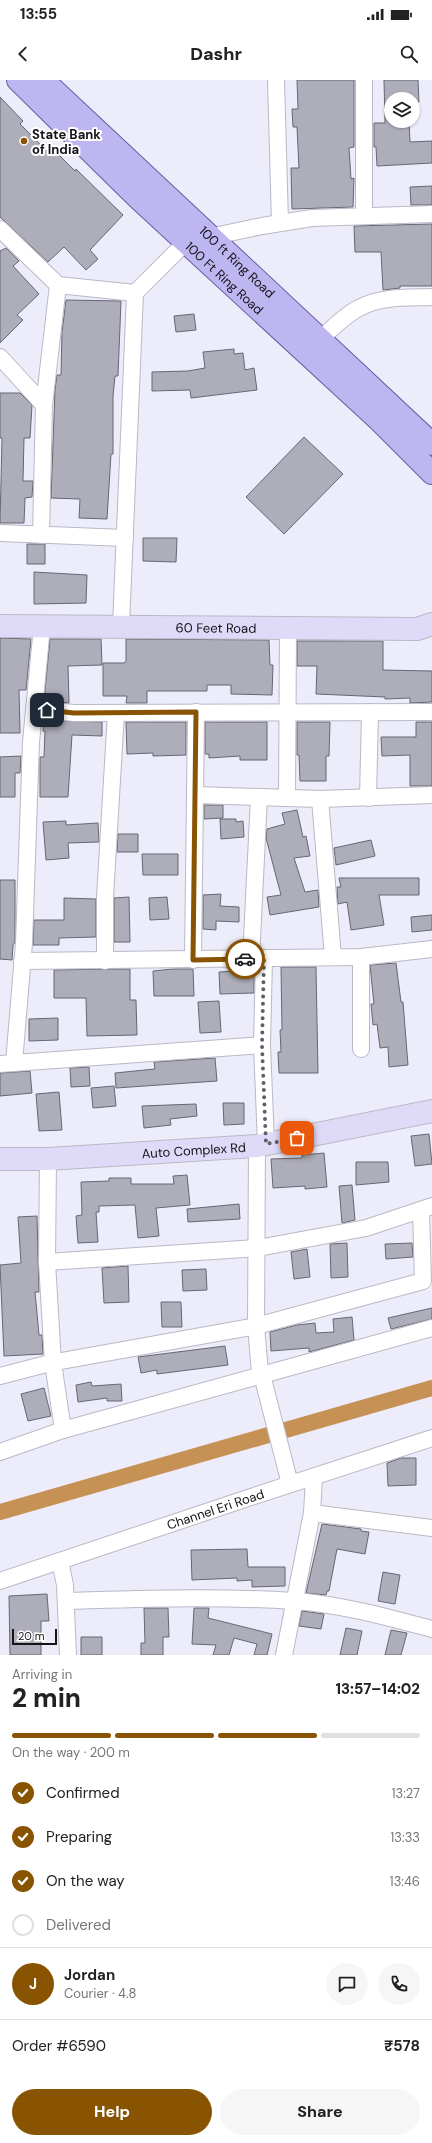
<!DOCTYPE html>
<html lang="en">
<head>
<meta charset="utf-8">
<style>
	:root { --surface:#fff; --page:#f6f6f6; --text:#222; --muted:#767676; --line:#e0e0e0; --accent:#895401 }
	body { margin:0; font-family:"DM Sans",sans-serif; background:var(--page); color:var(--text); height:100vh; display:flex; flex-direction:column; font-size:15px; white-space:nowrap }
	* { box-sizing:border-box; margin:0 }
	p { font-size:13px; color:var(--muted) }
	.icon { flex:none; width:22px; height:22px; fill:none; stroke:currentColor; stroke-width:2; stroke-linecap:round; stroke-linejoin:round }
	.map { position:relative; height:1575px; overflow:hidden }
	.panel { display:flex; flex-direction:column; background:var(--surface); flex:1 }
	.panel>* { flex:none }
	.buttons { position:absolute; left:384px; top:12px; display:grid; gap:8px }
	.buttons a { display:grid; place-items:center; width:36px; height:36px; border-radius:50%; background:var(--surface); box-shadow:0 1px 3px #0004; font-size:20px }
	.scale { position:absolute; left:12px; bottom:10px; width:45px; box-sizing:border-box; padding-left:4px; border:2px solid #131318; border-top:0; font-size:11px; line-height:14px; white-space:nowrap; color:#131318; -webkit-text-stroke:3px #fff; paint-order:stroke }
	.pin { position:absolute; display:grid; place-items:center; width:34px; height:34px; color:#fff; margin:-17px; border-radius:8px; box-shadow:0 2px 6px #0006 }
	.courier { position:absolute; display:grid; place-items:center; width:40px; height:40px; margin:-20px; border:3px solid #895401; border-radius:50%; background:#fff; color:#222; box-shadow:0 1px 5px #0007 }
	.summary em { font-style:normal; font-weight:800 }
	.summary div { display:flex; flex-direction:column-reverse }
	.summary { display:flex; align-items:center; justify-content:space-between; height:68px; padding:0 12px }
	h1 { font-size:26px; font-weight:800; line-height:30px }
	.bar { display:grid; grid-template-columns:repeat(4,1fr); gap:6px 4px; align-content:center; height:48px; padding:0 12px }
	.bar i { height:5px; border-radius:3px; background:var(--line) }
	.bar .active { background:var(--accent) }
	.bar p { grid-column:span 4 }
	.line { display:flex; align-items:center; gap:10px; padding:0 12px; border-top:1px solid var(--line) }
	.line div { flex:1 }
	.round { display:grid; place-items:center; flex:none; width:42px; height:42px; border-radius:21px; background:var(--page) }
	ol { padding:0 12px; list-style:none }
	li { display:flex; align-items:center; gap:12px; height:44px }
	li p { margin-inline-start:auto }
	li .icon { padding:4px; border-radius:50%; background:var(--accent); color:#fff; stroke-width:4 }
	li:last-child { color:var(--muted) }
	li i { width:22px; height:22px; border:2px solid var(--line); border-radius:50% }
	.action { display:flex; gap:8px; margin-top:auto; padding:8px 12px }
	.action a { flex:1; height:46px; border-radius:24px; background:var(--accent); color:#fff; font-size:16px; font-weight:800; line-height:46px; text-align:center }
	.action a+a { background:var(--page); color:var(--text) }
	.status { display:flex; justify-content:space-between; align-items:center; height:28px; padding:0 20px; background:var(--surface); direction:ltr }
	.status svg { height:11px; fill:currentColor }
	header { display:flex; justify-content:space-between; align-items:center; height:52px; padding:0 12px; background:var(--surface); font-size:18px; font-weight:800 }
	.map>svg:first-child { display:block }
</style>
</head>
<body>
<div class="status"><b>13:55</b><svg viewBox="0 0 49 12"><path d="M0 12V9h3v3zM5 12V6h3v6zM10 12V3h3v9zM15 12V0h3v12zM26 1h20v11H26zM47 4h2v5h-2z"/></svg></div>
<header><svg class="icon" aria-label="back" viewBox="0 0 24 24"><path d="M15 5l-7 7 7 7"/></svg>Dashr<svg class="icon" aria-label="search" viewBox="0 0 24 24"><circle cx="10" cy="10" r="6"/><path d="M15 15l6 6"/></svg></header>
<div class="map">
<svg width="432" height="1575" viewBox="0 0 432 1575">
	<rect width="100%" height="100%" fill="#edecfa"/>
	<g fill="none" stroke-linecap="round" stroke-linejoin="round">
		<path stroke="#c69155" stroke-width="16" d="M0 1432 432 1308"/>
	</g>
	<path fill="#aeadba" stroke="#676773" d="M297 0H354V67L349 68 351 99 354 98 353 127 292 129 291 88H299L297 47H293L292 29H298Z
		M384 0H418L419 22H413V19H391V41H409L410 62 432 61V83L377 86 376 67H374V43H385Z
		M0 17 23 41 20 44 52 76 56 72 75 91 76 89 123 135 90 170 98 179 86 190 64 167 48 182 0 137Z
		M432 106V125H411L410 107Z
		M432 144V206H400V208L383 210 381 172H355L354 146Z
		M6 168 19 181 13 186 39 214 17 235 23 240 0 263V171Z
		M66 220 121 221 118 296H115L113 316V374H111L107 439 79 438 80 419 51 418 55 310 57 295H61L62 252Z
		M194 234 196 250 176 252 174 236Z
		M234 269V274L243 273 245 290 254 288 257 310 191 318 190 310 152 311V292L188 291 205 288 203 272Z
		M0 313H20L32 325 30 358H24L23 401H33L32 417 25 418 24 443H0L2 358H0Z
		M304 357 343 394 284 454 246 417Z
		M143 458H177L176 482 143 481Z
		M27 464H45V484H27Z
		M34 492 87 495 86 523 34 524Z
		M0 558 31 559 26 610H19L20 653H0Z
		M50 559H101L102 585 68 586 69 623 44 620Z
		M126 559 269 560 270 585H273L272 615 231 614V605H207V611H147V623H126L127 616H103V583H124L126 581Z
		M297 561H383V590L432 591V622L410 623V618L385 619V617L316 614 317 586H297Z
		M44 640 102 642V656L72 655 68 717H40V677H44L45 651H43Z
		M126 642H186V675L153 676V673L127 674Z
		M205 642H267V680H240V676L209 678V674H205Z
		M297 642H330L329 676H326V701H300L299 675H297Z
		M416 642H432V706H410V675L382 676 381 657H416Z
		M21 676 20 693H15V717H0V677Z
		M204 725H223V738L204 739Z
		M297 730 303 757 306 756 310 776 294 778 305 812 318 810 319 827 270 835 267 817 281 815 266 758 267 749 285 744 282 733Z
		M220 739H236V742L243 741 244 757 221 759Z
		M66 741V745L98 743 99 762 68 763 69 778 46 780 43 742Z
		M118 754H138V772H117Z
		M371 760 375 776 336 785 334 768Z
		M142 774H178V795H143Z
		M339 798H419V815H379L384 845 351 850 347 822 338 824 337 807H341Z
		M0 800H15V862L13 865 12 880 0 879Z
		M221 814 220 826 239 827V842L216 841V850L203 849V815Z
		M129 817 130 862H114V818Z
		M167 817 169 839 150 840 149 818Z
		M64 818 96 819V857L59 858V865H33L34 840H64Z
		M432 835V850L412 852 411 837Z
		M396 883 401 922H403L408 985 389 987 388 967 380 968 377 944 373 945 371 924H374L370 885Z
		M281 887H316L318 993H279L278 972H281L280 950H282Z
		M236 888H254V913L220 914 219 892 236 891Z
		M109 889H130V920H136L137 955 87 956 86 918H54V890Z
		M173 889H193L194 916H154L153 891Z
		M219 921 221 952 200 953 198 922Z
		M58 938V960L29 961V939Z
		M215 978 217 1001 116 1008 115 993 155 989 154 982Z
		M89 987 90 1006 71 1007 70 988Z
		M30 991 32 1013 0 1016V993Z
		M114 1006 116 1026 93 1028 91 1008Z
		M59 1012 62 1050 39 1051 36 1014Z
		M223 1023H244V1044L224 1045Z
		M196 1024 197 1036 170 1039 171 1045 144 1048 142 1026Z
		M429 1054 432 1084 415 1086 411 1056Z
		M324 1073 327 1107 305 1109V1106L273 1108 271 1079 302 1078V1075Z
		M356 1082H388L389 1102 356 1105Z
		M187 1095 190 1125 156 1128 159 1156 138 1158 135 1125 99 1126V1132H96L98 1162 78 1163 76 1136 82 1135 81 1102 109 1101V1098H131V1104H174L173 1096Z
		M352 1105 355 1140 342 1143 339 1106Z
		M239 1124 240 1139 188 1142 187 1129Z
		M37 1136 39 1212H35L39 1255H42L43 1274 4 1276 0 1185 21 1183 18 1137Z
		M347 1163 348 1197 331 1198 330 1164Z
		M412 1163 413 1177 386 1179 385 1164Z
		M307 1169 310 1197 294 1199 291 1172Z
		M128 1186 129 1222 104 1223 102 1188Z
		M206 1189 207 1210 183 1211 182 1190Z
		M161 1222H181L182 1247H162Z
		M432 1228V1239L391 1249 388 1238Z
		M352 1237 354 1260 309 1272V1268L271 1271 270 1252 297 1245 315 1243 316 1253 334 1252 333 1239Z
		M225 1266 228 1285 157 1294V1290L141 1293 138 1277Z
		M91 1302 92 1306 121 1304 122 1321H107V1318L78 1322 76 1305Z
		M44 1308 51 1336 28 1341 21 1314Z
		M401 1378H416V1405L388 1406 387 1383Z
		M322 1444 361 1449V1451L369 1452 365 1474 337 1469 329 1511H327L326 1515 306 1513Z
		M247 1469 248 1487H285V1506L252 1507V1500L237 1501V1498L192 1500 191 1470Z
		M383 1492 400 1495 395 1524 378 1521Z
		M47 1514 49 1541H41V1575H10L9 1516Z
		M144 1528H168L169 1557H163V1575H141V1563H145Z
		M194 1528H209L208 1538 272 1554 267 1575H254L257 1564 234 1558 229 1575H213L216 1565 192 1564Z
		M302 1531 324 1534 321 1549 299 1546Z
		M346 1548 362 1551 357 1575H340Z
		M391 1550 407 1553 401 1575H385Z
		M81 1557H102V1575H81Z"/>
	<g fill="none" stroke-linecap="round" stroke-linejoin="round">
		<g stroke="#b9b9c6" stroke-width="18">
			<g id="street">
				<path d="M276 0 280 143"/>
				<path d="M364 136V0"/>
				<path d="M0 149 58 205 135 213"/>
				<path d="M320 259C332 249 345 235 359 228 381 216 407 218 432 217"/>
				<path d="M0 277 44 325"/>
				<path d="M0 453 125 458"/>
				<path d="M41 455 44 325 58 205"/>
				<path d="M121 546 135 213 186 162 262 146 312 138 432 134"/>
				<path d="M34 629 74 633 432 632"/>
				<path d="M196 715 320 719 432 715"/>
				<path d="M287 718 288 548"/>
				<path d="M368 718 370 632"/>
				<path d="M320 719 333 877"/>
				<path d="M361 877V969"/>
				<path d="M264 878 262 965 266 1064"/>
				<path d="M251 879 259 717"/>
				<path d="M193 880 196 632"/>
				<path d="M22 881 361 877 432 869"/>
				<path d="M105 881V817L116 633"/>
				<path d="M14 983 24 863 31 662 42 546"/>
				<path d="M0 984 262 965"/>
				<path d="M257 1066 256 1246 260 1293 262 1295 432 1248"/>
				<path d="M48 1079 47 1182 53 1283 63 1350"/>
				<path d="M47 1182 258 1168 366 1148 432 1126"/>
				<path d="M0 1296 50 1283 256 1246 423 1201 421 1130"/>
				<path d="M0 1372 63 1350 262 1295 290 1404"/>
				<path d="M312 1433 432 1448"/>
				<path d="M60 1481 65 1505 68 1575"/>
				<path id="s1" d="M0 1501 251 1417 432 1358"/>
				<path d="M66 1521C141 1519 217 1516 293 1521 340 1524 387 1537 432 1549"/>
				<path d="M284 1575 312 1433 314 1397"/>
			</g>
		</g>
		<g stroke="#b9b9c6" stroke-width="24">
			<g id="secondary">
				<path id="s2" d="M0 546 417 549 432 544"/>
				<path id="s3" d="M0 1079H48L257 1066 432 1031"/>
			</g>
		</g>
		<g stroke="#665d9f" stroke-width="24">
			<g id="primary">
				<path id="s4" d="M18 0 138 118 380 341 432 393"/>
				<path id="s5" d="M43 0 432 364"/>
			</g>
		</g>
		<use href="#street" stroke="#fff" stroke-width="16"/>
		<use href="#secondary" stroke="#dfdaf8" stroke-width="22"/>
		<use href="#primary" stroke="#beb6f1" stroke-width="22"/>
	</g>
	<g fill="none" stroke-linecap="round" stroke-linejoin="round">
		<path stroke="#5f5f67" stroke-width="4" stroke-dasharray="0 7.2" d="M245 879 264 878 262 965 266 1064 297 1058"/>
		<path stroke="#895401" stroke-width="5" d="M47 630 74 633 196 632 193 880 245 879"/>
	</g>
	<circle fill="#895401" stroke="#fff" stroke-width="1.5" cx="24" cy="61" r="4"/>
	<g text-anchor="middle" stroke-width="4" stroke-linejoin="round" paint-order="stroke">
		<g font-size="13" font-weight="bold" fill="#131318" stroke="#fff" text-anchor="start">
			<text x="32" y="59">State Bank<tspan x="32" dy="15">of India</tspan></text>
		</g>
		<g font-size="13" fill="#131318" stroke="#fff">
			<text dy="5" stroke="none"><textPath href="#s5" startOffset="266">100 ft Ring Road</textPath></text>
			<text dy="5" stroke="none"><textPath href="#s4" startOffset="286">100 Ft Ring Road</textPath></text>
			<text dy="5" stroke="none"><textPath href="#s2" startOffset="216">60 Feet Road</textPath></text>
			<text dy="5" stroke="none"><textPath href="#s3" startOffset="194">Auto Complex Rd</textPath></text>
			<text dy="5" stroke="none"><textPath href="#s1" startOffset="227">Channel Eri Road</textPath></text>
		</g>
	</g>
</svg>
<div class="buttons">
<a><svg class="icon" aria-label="layers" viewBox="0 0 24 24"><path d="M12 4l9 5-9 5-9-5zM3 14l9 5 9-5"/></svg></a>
</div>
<div class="scale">20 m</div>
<div class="pin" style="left:297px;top:1058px;background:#ea580c"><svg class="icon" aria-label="bag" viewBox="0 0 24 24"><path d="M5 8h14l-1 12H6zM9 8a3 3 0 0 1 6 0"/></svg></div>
<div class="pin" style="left:47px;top:630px;background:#1f2937"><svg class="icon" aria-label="home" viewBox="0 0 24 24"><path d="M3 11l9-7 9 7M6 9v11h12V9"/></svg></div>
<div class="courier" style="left:245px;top:879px"><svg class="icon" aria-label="car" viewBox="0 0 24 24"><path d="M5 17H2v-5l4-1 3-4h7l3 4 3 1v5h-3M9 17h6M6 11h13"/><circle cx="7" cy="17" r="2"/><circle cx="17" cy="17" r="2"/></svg></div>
</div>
<section class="panel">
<div class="summary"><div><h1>2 min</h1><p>Arriving in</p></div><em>13:57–14:02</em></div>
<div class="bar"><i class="active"></i><i class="active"></i><i class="active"></i><i></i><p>On the way · 200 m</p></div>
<ol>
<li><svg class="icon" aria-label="check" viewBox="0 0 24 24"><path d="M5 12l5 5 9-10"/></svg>Confirmed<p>13:27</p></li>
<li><svg class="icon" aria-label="check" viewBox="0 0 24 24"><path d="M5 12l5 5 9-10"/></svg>Preparing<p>13:33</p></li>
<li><svg class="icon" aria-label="check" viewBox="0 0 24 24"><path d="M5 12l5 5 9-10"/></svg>On the way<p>13:46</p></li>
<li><i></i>Delivered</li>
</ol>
<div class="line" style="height:72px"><b class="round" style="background:var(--accent);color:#fff">J</b><div><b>Jordan</b><p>Courier · 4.8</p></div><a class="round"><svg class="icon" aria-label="chat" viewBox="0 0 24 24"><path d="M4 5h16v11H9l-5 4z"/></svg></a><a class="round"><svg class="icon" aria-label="phone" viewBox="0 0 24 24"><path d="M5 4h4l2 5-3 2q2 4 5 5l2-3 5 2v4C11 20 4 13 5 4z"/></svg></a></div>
<div class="line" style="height:52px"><div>Order #6590</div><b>₹578</b></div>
<div class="action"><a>Help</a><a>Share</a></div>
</section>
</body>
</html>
